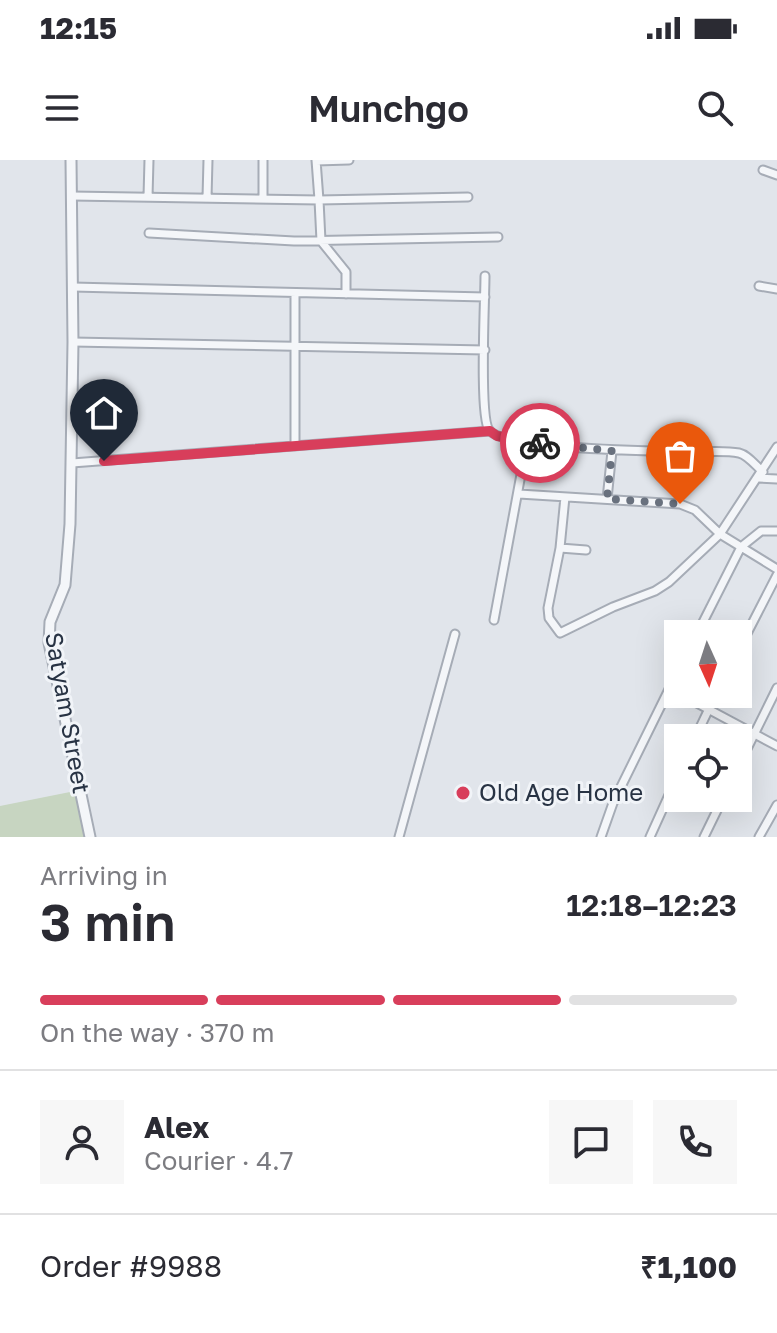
<!DOCTYPE html>
<html lang="en">
<head>
<meta charset="utf-8">
<style>
	:root { --surface:#fff; --page:#f7f7f7; --text:#2b2b33; --muted:#7c7c81; --line:#e1e1e2; --accent:#d83e5b }
	body { margin:0; font-family:"Golos Text",sans-serif; background:var(--page); color:var(--text); height:100vh; display:flex; flex-direction:column; font-size:30px; white-space:nowrap }
	* { box-sizing:border-box; margin:0 }
	p { font-size:26px; color:var(--muted) }
	.icon { flex:none; width:44px; height:44px; fill:none; stroke:currentColor; stroke-width:2; stroke-linecap:round; stroke-linejoin:round }
	.map { position:relative; height:677px; overflow:hidden }
	.sheet { display:flex; flex-direction:column; background:var(--surface); flex:1 }
	.sheet>* { flex:none }
	.needle { width:52px; rotate:177deg }
	.tools { position:absolute; left:664px; top:460px; display:grid; gap:16px }
	.tools a { display:grid; place-items:center; width:88px; height:88px; border-radius:0px; background:var(--surface); box-shadow:0 8px 32px #0002; font-size:40px }
	.pin { position:absolute; display:grid; place-items:center; width:68px; height:68px; color:#fff; margin:-82px -34px; border-radius:50% 50% 50% 0; rotate:-45deg; box-shadow:0 0 8px #0007 }
	.pin .icon { rotate:45deg }
	.courier { position:absolute; display:grid; place-items:center; width:80px; height:80px; margin:-40px; border:6px solid #d83e5b; border-radius:50%; background:#fff; color:#222; box-shadow:0 2px 10px #0007 }
	.headline em { font-style:normal; font-weight:600 }
	.headline div { display:flex; flex-direction:column-reverse }
	.headline { display:flex; align-items:center; justify-content:space-between; height:136px; padding:0 40px }
	h1 { font-size:52px; font-weight:600; line-height:60px }
	.bar { display:grid; grid-template-columns:repeat(4,1fr); gap:12px 8px; align-content:center; height:96px; padding:0 40px }
	.bar i { height:10px; border-radius:6px; background:var(--line) }
	.bar .selected { background:var(--accent) }
	.bar p { grid-column:span 4 }
	.line { display:flex; align-items:center; gap:20px; padding:0 40px; border-top:2px solid var(--line) }
	.line div { flex:1 }
	.round { display:grid; place-items:center; flex:none; width:84px; height:84px; border-radius:0px; background:var(--page) }
	.status { display:flex; justify-content:space-between; align-items:center; height:56px; padding:0 40px; background:var(--surface); direction:ltr }
	.status svg { height:22px; fill:currentColor }
	header { display:flex; justify-content:space-between; align-items:center; height:104px; padding:0 40px; background:var(--surface); font-size:36px; font-weight:600 }
	.map>svg:first-child { display:block }
</style>
</head>
<body>
<div class="status"><b>12:15</b><svg viewBox="0 0 49 12"><path d="M0 12V9h3v3zM5 12V6h3v6zM10 12V3h3v9zM15 12V0h3v12zM26 1h20v11H26zM47 4h2v5h-2z"/></svg></div>
<header><svg class="icon" aria-label="menu" viewBox="0 0 24 24"><path d="M4 6h16M4 12h16M4 18h16"/></svg>Munchgo<svg class="icon" aria-label="search" viewBox="0 0 24 24"><circle cx="10" cy="10" r="6"/><path d="M15 15l6 6"/></svg></header>
<div class="map">
<svg width="777" height="677" viewBox="0 0 777 677">
	<rect width="100%" height="100%" fill="#e1e5eb"/>
	<path fill="#c7d5c1" d="M75 631 84 677H0V646Z"/>
	<g fill="none" stroke-linecap="round" stroke-linejoin="round">
		<g stroke="#a6acb6" stroke-width="11">
			<path id="minor" d="M316 0 319 40 468 37
				M316 1 349 0
				M763 10 777 15
				M72 36 319 40 321 81 346 112V134
				M148 37 149 0
				M207 38 208 0
				M263 39V0
				M149 73 294 81 498 77
				M485 116C485 140 479 256 489 270 504 290 659 291 690 292 705 292 724 290 739 293 748 295 756 306 763 312
				M759 126 777 129
				M73 127 485 137
				M295 133V286
				M73 182 485 190
				M72 303 490 271
				M759 318 777 319
				M519 334 680 344 695 350 720 374 777 409
				M565 337 560 388 548 448 549 458 560 473 613 447 655 431 669 422 720 374 777 287
				M607 339 612 291
				M560 388 586 390
				M494 460 527 282
				M697 474 741 387 761 371H777
				M738 491 777 415
				M680 534 777 586
				M695 578 716 534
				M738 607 777 528
				M399 677 455 474
				M601 677 613 643 678 511
				M650 677 678 615
				M704 677 723 638
				M759 677 777 645"/>
		</g>
		<g stroke="#a6acb6" stroke-width="13">
			<path id="tertiary" d="M71 0 73 182 70 364 65 425 50 462 49 483 90 677"/>
		</g>
		<use href="#minor" stroke="#f4f6f9" stroke-width="7"/>
		<use href="#tertiary" stroke="#f4f6f9" stroke-width="9"/>
	</g>
	<g fill="none" stroke-linecap="round" stroke-linejoin="round">
		<path stroke="#69717e" stroke-width="8" stroke-dasharray="0 14.4" d="M540 283 612 291 607 339 680 344"/>
		<path stroke="#d83e5b" stroke-width="10" d="M104 301 490 271 497 276 540 283"/>
	</g>
	<circle fill="#d83e5b" stroke="#f1f4f8" stroke-width="3" cx="463" cy="633" r="8"/>
	<g text-anchor="middle" stroke-width="6" stroke-linejoin="round" paint-order="stroke">
		<g font-size="24" fill="#283344" stroke="#f1f4f8">
			<text transform="translate(67 553) rotate(80)" y="8">Satyam Street</text>
		</g>
		<g font-size="24" fill="#283344" stroke="#f1f4f8" text-anchor="start">
			<text x="479" y="641">Old Age Home</text>
		</g>
	</g>
</svg>
<div class="tools">
<a><svg class="needle" viewBox="-14 -14 28 28"><path d="M0-13l5 13h-10z" fill="#e53935"/><path d="M0 13l5-13h-10z" fill="#7c7c81"/></svg></a>
<a><svg class="icon" aria-label="locate" viewBox="0 0 24 24"><circle cx="12" cy="12" r="6"/><path d="M12 2v4M12 18v4M2 12h4M18 12h4"/></svg></a>
</div>
<div class="pin" style="left:680px;top:344px;background:#ea580c"><svg class="icon" aria-label="bag" viewBox="0 0 24 24"><path d="M5 8h14l-1 12H6zM9 8a3 3 0 0 1 6 0"/></svg></div>
<div class="pin" style="left:104px;top:301px;background:#1f2937"><svg class="icon" aria-label="home" viewBox="0 0 24 24"><path d="M3 11l9-7 9 7M6 9v11h12V9"/></svg></div>
<div class="courier" style="left:540px;top:283px"><svg class="icon" aria-label="bike" viewBox="0 0 24 24"><circle cx="6" cy="16" r="4"/><circle cx="18" cy="16" r="4"/><path d="M6 16l4-8h5l3 8M10 8l3 8H6M13 5h3"/></svg></div>
</div>
<section class="sheet">
<div class="headline"><div><h1>3 min</h1><p>Arriving in</p></div><em>12:18–12:23</em></div>
<div class="bar"><i class="selected"></i><i class="selected"></i><i class="selected"></i><i></i><p>On the way · 370 m</p></div>
<div class="line" style="height:144px"><a class="round"><svg class="icon" aria-label="person" viewBox="0 0 24 24"><circle cx="12" cy="8" r="4"/><path d="M4 21q1-7 8-7t8 7"/></svg></a><div><b>Alex</b><p>Courier · 4.7</p></div><a class="round"><svg class="icon" aria-label="chat" viewBox="0 0 24 24"><path d="M4 5h16v11H9l-5 4z"/></svg></a><a class="round"><svg class="icon" aria-label="phone" viewBox="0 0 24 24"><path d="M5 4h4l2 5-3 2q2 4 5 5l2-3 5 2v4C11 20 4 13 5 4z"/></svg></a></div>
<div class="line" style="height:104px"><div>Order #9988</div><b>₹1,100</b></div>
</section>
</body>
</html>
